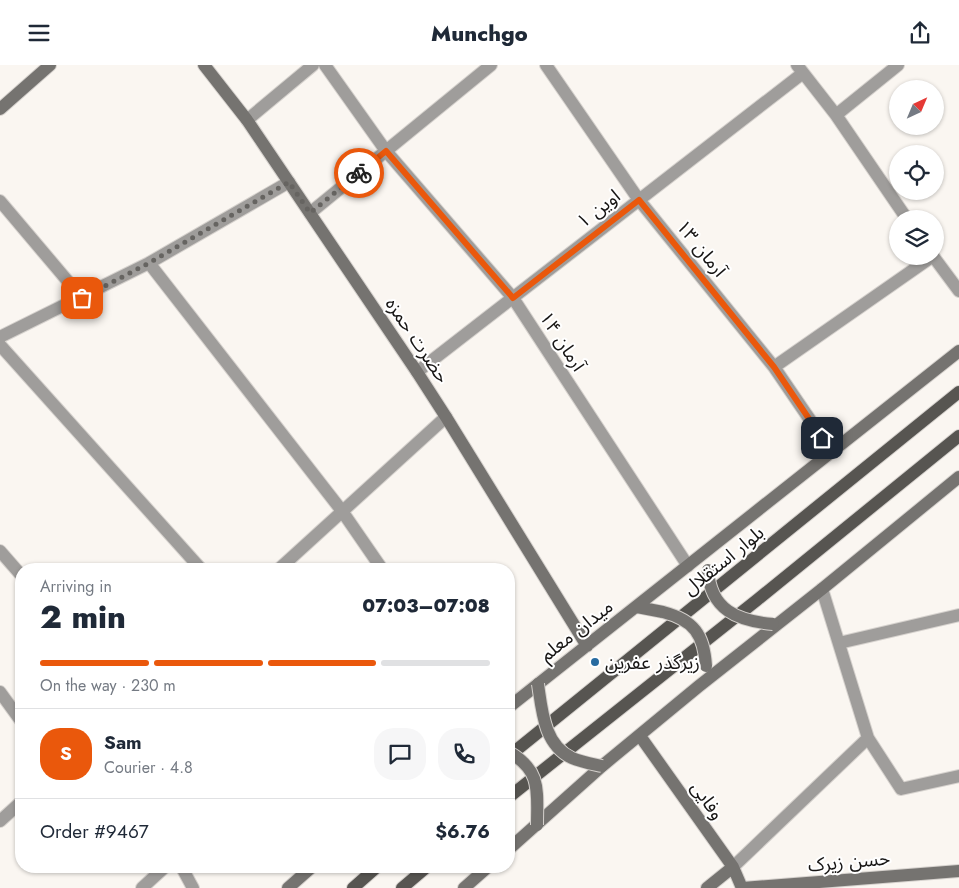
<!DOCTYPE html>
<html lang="en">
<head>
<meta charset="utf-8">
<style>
	:root { --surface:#fff; --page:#f6f6f7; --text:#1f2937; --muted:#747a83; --line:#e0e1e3; --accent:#ea580c }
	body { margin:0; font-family:Jost,"Noto Sans Arabic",sans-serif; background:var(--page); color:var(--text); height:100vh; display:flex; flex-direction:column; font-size:19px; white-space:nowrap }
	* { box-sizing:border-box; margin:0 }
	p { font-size:16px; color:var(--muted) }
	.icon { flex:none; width:28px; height:28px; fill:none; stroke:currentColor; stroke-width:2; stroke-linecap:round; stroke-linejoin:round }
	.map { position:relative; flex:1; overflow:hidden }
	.drawer { position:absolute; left:15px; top:498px; width:500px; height:310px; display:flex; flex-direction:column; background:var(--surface); border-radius:20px; box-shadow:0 1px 4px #0004 }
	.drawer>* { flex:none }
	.needle { width:32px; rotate:44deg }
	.tools { position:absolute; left:889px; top:15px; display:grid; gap:10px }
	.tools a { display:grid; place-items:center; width:55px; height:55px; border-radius:50%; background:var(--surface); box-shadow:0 1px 4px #0004; font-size:25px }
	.pin { position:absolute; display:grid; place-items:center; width:42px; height:42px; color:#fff; margin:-21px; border-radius:10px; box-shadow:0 2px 8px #0006 }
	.courier { position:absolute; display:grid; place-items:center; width:50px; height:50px; margin:-25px; border:4px solid #ea580c; border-radius:50%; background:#fff; color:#222; box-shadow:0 1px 6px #0007 }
	.summary em { font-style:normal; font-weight:800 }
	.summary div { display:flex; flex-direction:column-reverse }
	.summary { display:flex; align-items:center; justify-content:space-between; height:85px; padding:0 25px }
	h1 { font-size:32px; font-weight:800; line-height:38px }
	.bar { display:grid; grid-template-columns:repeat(4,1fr); gap:8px 5px; align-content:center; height:60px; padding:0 25px }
	.bar i { height:6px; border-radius:4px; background:var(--line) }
	.bar .active { background:var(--accent) }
	.bar p { grid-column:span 4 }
	.line { display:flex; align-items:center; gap:12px; padding:0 25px; border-top:1px solid var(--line) }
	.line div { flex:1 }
	.round { display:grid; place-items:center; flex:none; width:52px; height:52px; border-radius:20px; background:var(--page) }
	header { display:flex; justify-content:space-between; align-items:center; height:65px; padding:0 25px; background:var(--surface); font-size:22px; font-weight:800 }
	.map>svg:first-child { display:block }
</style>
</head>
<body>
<header><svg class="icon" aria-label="menu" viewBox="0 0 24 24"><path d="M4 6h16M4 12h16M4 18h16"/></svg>Munchgo<svg class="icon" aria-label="share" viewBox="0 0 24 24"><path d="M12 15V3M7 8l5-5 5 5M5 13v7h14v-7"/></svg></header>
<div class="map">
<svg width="959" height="823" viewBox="0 0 959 823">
	<rect width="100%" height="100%" fill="#faf6f1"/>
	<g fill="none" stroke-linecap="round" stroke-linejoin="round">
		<g stroke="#d6d2ce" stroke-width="14">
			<path id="street" d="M325 0 386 86 513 233 688 501
				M546 0 639 135 774 302 832 387
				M797 0 836 50 907 154
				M836 50 898 0
				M247 55 313 0
				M0 136 82 233
				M310 148 491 0
				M933 191 959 226
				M149 198 342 446 382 504
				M0 272 149 198 289 117
				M0 280 201 504
				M774 302 933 191
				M417 307 803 8
				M0 486 21 510
				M279 504 446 352
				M839 578 959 550
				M0 627 21 656
				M868 673 901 724 959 711
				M0 756 21 737
				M181 801 193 823
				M733 802 868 673 822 524
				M142 823 166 801"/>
		</g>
		<g stroke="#d6d2ce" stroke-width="14">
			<path id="secondary" d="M204 0 247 55 417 307 446 352 587 581
				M0 44 50 0
				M637 542 663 547
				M509 642 959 286
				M640 671 733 802 742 823
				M509 784 602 701 699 621 822 524 959 412
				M288 823 313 801
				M464 823 489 801
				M707 823 733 802
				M743 823 959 806"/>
		</g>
		<g stroke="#d6d2ce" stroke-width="14">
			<path id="primary" d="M509 691 959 327
				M509 732 757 535 959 371
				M353 823 378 801
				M402 823 428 801"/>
		</g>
		<use href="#street" stroke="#9f9d9b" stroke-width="12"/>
		<use href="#secondary" stroke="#757370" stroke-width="12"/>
		<use href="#primary" stroke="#575551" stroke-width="12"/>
		<g stroke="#d6d2ce" stroke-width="14" stroke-linecap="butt">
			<path id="secondary-bridge" d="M708 505C710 545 738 556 773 559
				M663 547C694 555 704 570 706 601
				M538 619C542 646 544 680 572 693 581 697 593 699 602 701
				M509 687C542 706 537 726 537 760"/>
		</g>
		<use href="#secondary-bridge" stroke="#757370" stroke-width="12"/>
	</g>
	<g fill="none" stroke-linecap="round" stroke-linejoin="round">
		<path stroke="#666461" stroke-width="5" stroke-dasharray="0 9" d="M82 233 149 198 289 117 310 148 359 108"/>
		<path stroke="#ea580c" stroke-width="6" d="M359 108 386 86 513 233 639 135 774 302 822 373"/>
	</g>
	<circle fill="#286ba0" stroke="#fff" stroke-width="2" cx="595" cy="597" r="5"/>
	<g text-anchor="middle" stroke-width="4" stroke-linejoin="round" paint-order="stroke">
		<g font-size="19" fill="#171514" stroke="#fff">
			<text transform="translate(598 143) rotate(-38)" y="7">اوین ۱</text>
			<text transform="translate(702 183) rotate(51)" y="7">آرمان ۱۳</text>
			<text transform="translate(418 275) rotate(56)" y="7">حضرت حمزه</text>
			<text transform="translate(563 276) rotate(57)" y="7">آرمان ۱۴</text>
			<text transform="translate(723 495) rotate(-39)" y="7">بلوار استقلال</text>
			<text transform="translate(576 565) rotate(-38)" y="7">میدان معلم</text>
			<text transform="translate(708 735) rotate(55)" y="7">وفایی</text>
			<text transform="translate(849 796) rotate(-5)" y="7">حسن زیرک</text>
		</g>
		<g font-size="19" fill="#171514" stroke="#fff" text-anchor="start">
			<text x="605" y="604">زیرگذر عفرین</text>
		</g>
	</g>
</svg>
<div class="tools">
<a><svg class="needle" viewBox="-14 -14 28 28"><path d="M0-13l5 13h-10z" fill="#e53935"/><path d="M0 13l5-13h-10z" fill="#747a83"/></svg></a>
<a><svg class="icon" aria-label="locate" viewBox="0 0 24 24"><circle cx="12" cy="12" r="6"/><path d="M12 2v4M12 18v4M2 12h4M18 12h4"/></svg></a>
<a><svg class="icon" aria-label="layers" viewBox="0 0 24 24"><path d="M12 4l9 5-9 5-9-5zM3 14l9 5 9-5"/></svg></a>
</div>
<div class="pin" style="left:82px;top:233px;background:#ea580c"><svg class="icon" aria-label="bag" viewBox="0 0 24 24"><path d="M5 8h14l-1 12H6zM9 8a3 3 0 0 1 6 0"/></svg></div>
<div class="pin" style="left:822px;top:373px;background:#1f2937"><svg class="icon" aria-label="home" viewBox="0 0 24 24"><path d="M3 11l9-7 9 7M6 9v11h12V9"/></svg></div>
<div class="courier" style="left:359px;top:108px"><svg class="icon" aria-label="bike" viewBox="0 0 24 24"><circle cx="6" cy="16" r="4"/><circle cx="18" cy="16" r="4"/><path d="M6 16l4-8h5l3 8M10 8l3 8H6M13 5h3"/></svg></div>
<section class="drawer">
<div class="summary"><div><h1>2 min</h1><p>Arriving in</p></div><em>07:03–07:08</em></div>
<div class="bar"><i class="active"></i><i class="active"></i><i class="active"></i><i></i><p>On the way · 230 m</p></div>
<div class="line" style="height:90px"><b class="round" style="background:var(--accent);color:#fff">S</b><div><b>Sam</b><p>Courier · 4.8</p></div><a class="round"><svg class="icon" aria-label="chat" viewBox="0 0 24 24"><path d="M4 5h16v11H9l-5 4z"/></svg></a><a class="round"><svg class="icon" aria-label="phone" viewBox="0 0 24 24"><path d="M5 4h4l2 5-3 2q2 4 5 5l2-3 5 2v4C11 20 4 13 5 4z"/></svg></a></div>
<div class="line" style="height:65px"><div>Order #9467</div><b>$6.76</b></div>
</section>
</div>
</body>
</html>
